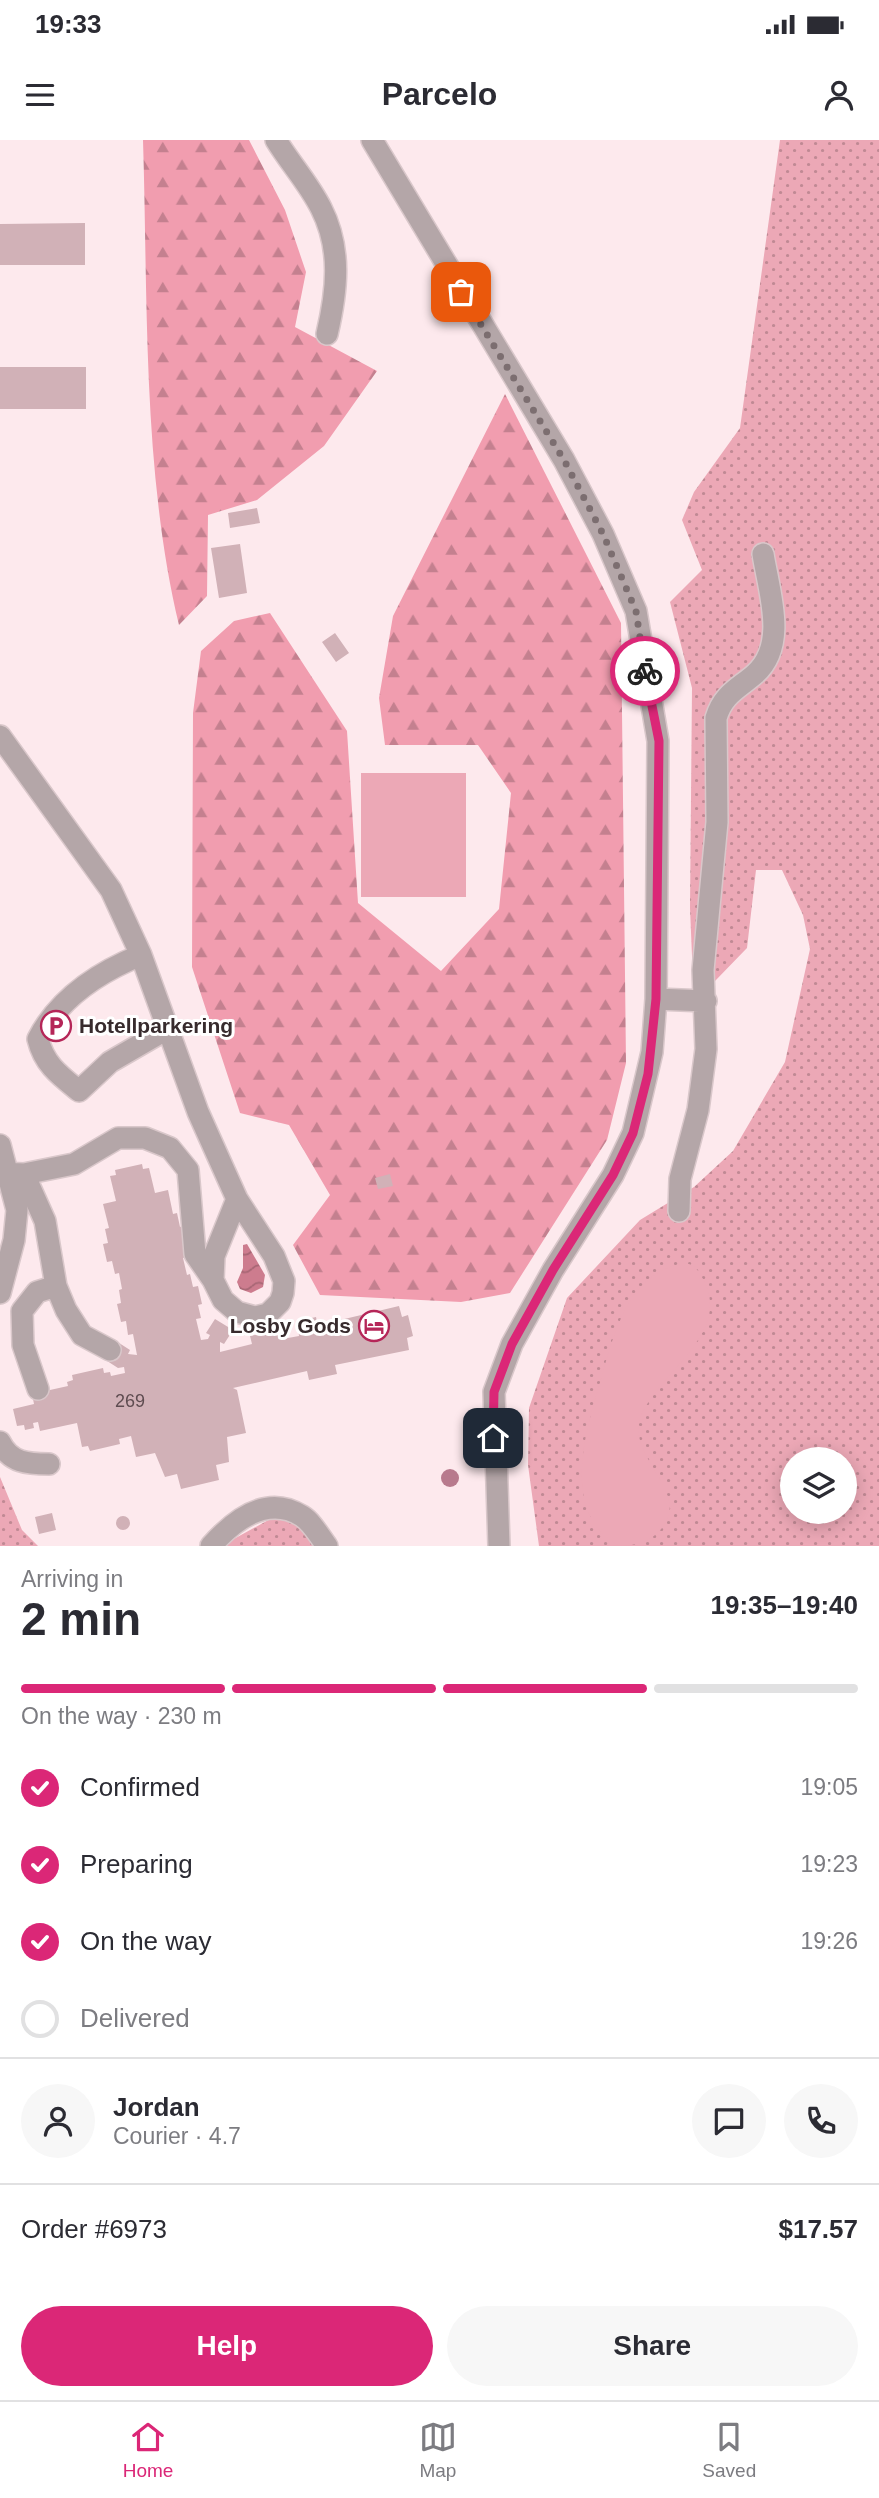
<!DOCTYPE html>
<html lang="en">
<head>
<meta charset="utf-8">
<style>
	:root { --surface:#fff; --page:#f7f7f7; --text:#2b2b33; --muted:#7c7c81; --line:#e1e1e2; --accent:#db2777 }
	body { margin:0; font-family:Helvetica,sans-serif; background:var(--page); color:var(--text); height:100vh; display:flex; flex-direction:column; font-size:26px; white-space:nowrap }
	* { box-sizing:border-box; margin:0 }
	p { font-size:23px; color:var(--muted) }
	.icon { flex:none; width:38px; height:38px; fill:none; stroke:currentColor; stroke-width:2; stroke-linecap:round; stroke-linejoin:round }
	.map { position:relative; height:1406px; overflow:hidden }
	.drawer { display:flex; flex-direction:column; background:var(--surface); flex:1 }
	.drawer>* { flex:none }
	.buttons { position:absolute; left:780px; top:1307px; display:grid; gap:14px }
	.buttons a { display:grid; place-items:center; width:77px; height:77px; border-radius:50%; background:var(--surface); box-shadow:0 4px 18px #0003; font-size:35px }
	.pin { position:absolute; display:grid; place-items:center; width:60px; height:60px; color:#fff; margin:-30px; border-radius:14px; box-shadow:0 4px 10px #0006 }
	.courier { position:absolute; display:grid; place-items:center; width:70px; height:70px; margin:-35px; border:5px solid #db2777; border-radius:50%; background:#fff; color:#222; box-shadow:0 2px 9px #0007 }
	.overview em { font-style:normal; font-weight:700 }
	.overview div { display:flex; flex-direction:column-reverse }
	.overview { display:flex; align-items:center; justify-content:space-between; height:119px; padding:0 21px }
	h1 { font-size:46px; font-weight:700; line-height:52px }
	.bar { display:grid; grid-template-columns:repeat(4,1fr); gap:10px 7px; align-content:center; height:84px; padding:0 21px }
	.bar i { height:9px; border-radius:5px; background:var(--line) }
	.bar .current { background:var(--accent) }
	.bar p { grid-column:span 4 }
	.line { display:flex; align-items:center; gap:18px; padding:0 21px; border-top:2px solid var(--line) }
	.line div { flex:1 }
	.round { display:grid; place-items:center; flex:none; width:74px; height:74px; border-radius:37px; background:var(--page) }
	ol { padding:0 21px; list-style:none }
	li { display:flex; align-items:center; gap:21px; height:77px }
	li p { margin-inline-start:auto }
	li .icon { padding:7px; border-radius:50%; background:var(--accent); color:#fff; stroke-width:4 }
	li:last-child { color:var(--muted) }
	li i { width:38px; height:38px; border:4px solid var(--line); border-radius:50% }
	.cta { display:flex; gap:14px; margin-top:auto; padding:14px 21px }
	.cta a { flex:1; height:80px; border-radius:42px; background:var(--accent); color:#fff; font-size:28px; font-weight:700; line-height:80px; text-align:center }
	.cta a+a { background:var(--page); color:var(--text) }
	.status { display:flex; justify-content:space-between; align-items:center; height:49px; padding:0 35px; background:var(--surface); direction:ltr }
	.status svg { height:19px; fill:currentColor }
	header { display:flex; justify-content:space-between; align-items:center; height:91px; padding:0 21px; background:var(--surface); font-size:32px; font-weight:700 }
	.tab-bar { display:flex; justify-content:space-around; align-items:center; height:98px; border-top:2px solid var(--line); background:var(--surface); font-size:19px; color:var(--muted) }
	.tab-bar a { display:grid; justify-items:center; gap:4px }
	.tab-bar .current { color:var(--accent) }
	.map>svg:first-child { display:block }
</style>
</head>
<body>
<div class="status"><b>19:33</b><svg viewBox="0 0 49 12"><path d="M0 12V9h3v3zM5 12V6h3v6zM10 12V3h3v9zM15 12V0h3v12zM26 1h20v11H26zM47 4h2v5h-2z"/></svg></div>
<header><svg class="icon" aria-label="menu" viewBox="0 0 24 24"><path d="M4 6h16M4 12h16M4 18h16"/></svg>Parcelo<svg class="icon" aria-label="person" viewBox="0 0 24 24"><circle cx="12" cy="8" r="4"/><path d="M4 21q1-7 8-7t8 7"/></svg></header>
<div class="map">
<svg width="879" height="1406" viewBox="0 0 879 1406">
	<defs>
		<pattern id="grass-dots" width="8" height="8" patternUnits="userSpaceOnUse" patternTransform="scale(1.75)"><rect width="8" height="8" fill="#eca8b6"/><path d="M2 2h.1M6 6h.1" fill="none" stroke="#c08994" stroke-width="1.8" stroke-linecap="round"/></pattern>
		<pattern id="forest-firs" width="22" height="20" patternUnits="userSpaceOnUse" patternTransform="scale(1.75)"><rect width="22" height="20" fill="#f19daf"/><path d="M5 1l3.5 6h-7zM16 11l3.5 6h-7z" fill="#c4808f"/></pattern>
		<pattern id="water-waves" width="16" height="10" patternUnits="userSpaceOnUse" patternTransform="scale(1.75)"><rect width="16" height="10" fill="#cd7c8e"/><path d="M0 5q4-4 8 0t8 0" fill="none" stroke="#a76674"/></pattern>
	</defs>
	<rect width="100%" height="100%" fill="#fde9ed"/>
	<path fill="url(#grass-dots)" fill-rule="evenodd" d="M780 0H879V1406H539L528 1325 529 1268 567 1158 640 1080 694 1047 733 1011 785 922 810 809 803 775 782 730H756L747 808 715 841 693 840 690 768 692 548 670 462 702 430 682 380 694 352 740 288ZM793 1320H845V1372H793Z
		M0 1337 22 1390 38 1406H0Z
		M274 1377 315 1391 326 1406H221Z"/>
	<path fill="url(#forest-firs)" d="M143 0H249L285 70 306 132 295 187 377 231 324 306 257 360 208 375 207 456 179 485C142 331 148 158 143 0Z
		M505 254 621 483 626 923 607 1000 510 1153 461 1162 320 1155 293 1105 330 1055 289 985 240 973 192 827 193 573 201 511 234 481 270 473 347 591 358 763 441 831 499 769 511 653 478 605H385L379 558 393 476Z"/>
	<path fill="#eca8b6" d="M361 633H466V757H361Z
		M686 1123C696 1126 699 1131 704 1141 732 1195 655 1235 640 1279 628 1318 691 1352 662 1388 651 1402 637 1405 620 1406 561 1376 584 1296 599 1246 613 1198 626 1131 686 1123Z"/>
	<path fill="url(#water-waves)" d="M247 1104 265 1135 263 1147 251 1153 240 1149 237 1142 243 1128V1105Z"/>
	<path fill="#d1b1b7" d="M85 83V125H0V84Z
		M0 227H86V269H0Z
		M257 368 260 383 230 388 228 373Z
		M240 404 247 453 219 458 211 408Z
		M335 493 349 513 336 522 322 502Z
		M142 1024 143 1029 149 1028 155 1053 168 1050 173 1074 177 1073 180 1087 185 1085 187 1117 183 1118 187 1135 190 1134 193 1147 198 1146 202 1164 198 1165 201 1178 196 1179 201 1200 208 1199 210 1195 206 1193 215 1179 233 1190 224 1204 220 1202V1212L252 1204 250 1196 286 1189 288 1198 299 1196 298 1187 305 1186 303 1180 316 1177 317 1182 325 1181 326 1189 338 1187 336 1181 399 1166 402 1177 408 1175 413 1196 407 1198 409 1210 335 1225 337 1234 309 1240 307 1231 233 1248 237 1250 246 1293 227 1297 229 1322 216 1325 219 1340 181 1349 177 1334 165 1337 155 1313 136 1317 131 1296 119 1299 120 1304 90 1311 88 1306 82 1307 77 1283 40 1291 38 1282 33 1283 34 1288 25 1290 24 1285 17 1286 13 1269 34 1264 32 1254 68 1246 67 1242 73 1240 72 1235 103 1228 104 1233 110 1232 111 1236 125 1233 124 1227 118 1228 104 1219 116 1201 130 1210 128 1214 137 1215 133 1194 128 1195 126 1181 121 1182 117 1164 121 1163 119 1150 122 1149 119 1133 115 1134 112 1121 107 1122 103 1104 108 1103 105 1089 109 1088 103 1064 116 1061 110 1036 116 1035 115 1030Z
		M390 1034 393 1046 378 1049 375 1038Z
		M52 1373 56 1390 39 1394 35 1377Z
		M116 1383a7 7 0 1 1 14 0a7 7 0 1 1-14 0Z"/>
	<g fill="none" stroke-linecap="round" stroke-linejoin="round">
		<g stroke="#d9c7ca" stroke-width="24">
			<path id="minor" d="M276 0C290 23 309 44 321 68 342 109 337 151 327 194
				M372 0 564 320 603 394 636 471 658 601 656 859 652 912 633 993 613 1035 553 1130 512 1204 494 1252 499 1406
				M0 596 111 750 141 815 198 972 237 1059 274 1116 284 1141 283 1153 280 1162 268 1174 255 1177 237 1172 223 1160 213 1140 214 1116 237 1059
				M141 815C99 832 59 858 38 899 44 924 59 935 79 951L110 922 167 889
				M656 859 706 861
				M0 1005 17 1070 14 1100 0 1153
				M0 1033 24 1034 45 1081 56 1146 66 1170 82 1195 110 1210
				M24 1034 74 1024 118 998H145L170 1008 188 1030 195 1114 213 1140
				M679 1071 680 1039 698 970 706 909 703 830 717 682 716 578C723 554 738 549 755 534 788 505 769 452 763 414
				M38 1249 23 1205 22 1171 37 1152 56 1146
				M0 1302C10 1323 28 1324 49 1324
				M211 1406C234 1380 267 1354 302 1376 312 1382 320 1397 327 1406"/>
		</g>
		<use href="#minor" stroke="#b4a6a8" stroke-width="21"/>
	</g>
	<circle fill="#b87a8d" cx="450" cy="1338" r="9"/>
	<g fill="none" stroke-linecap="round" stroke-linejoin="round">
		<path stroke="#7c6e70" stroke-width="7" stroke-dasharray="0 12.6" d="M461 152 564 320 603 394 636 471 645 531"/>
		<path stroke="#db2777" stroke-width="9" d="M493 1298 494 1252 512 1204 553 1130 613 1035 633 993 648 934 656 859 659 601 645 531"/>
	</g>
	<defs>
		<g id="parking-ring" transform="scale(1.575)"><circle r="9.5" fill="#fff" stroke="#b52658" stroke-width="1.5"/><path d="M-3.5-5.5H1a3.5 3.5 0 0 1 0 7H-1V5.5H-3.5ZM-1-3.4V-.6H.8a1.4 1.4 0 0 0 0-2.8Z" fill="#b52658"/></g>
		<g id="hotel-ring" transform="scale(1.575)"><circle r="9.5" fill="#fff" stroke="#b52658" stroke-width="1.5"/><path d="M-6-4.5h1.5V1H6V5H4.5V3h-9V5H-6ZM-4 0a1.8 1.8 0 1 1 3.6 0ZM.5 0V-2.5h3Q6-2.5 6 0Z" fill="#b52658"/></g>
	</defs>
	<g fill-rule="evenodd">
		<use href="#parking-ring" x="56" y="886"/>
		<use href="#hotel-ring" x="374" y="1186"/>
	</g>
	<g text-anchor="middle" stroke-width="6" stroke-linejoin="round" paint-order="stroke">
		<g font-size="18" fill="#5e4c50">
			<text x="130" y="1267">269</text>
		</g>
		<g font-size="21" font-weight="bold" fill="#372b2d" stroke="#fff" text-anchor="start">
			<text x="79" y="893">Hotellparkering</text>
			<text x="351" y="1193" text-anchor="end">Losby Gods</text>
		</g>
	</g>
</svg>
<div class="buttons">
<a><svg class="icon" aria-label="layers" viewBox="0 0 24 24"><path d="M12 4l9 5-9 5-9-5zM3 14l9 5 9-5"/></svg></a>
</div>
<div class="pin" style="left:461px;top:152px;background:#ea580c"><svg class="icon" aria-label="bag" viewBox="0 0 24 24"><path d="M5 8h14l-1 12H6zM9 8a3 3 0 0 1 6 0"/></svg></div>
<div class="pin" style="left:493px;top:1298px;background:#1f2937"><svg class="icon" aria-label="home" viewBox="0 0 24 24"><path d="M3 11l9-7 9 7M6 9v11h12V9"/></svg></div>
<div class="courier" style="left:645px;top:531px"><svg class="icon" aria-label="bike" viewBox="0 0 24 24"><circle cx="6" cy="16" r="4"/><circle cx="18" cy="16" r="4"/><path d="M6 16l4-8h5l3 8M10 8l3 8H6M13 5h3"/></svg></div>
</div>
<section class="drawer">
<div class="overview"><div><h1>2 min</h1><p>Arriving in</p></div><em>19:35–19:40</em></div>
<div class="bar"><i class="current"></i><i class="current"></i><i class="current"></i><i></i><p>On the way · 230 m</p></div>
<ol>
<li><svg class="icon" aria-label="check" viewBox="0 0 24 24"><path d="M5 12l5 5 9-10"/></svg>Confirmed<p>19:05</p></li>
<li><svg class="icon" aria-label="check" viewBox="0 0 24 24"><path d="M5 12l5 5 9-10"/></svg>Preparing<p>19:23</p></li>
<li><svg class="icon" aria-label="check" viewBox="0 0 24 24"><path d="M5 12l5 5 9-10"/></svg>On the way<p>19:26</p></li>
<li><i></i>Delivered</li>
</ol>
<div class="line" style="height:126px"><a class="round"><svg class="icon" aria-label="person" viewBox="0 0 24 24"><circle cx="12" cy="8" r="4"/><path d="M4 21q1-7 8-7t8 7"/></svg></a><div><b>Jordan</b><p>Courier · 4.7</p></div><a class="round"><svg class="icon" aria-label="chat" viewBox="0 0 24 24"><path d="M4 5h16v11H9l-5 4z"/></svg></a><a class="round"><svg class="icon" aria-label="phone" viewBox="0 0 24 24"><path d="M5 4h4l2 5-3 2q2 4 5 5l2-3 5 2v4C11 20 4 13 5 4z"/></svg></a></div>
<div class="line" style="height:91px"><div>Order #6973</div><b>$17.57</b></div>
<div class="cta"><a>Help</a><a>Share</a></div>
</section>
<nav class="tab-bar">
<a class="current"><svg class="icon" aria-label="home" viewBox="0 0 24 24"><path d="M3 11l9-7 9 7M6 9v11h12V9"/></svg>Home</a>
<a><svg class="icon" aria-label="map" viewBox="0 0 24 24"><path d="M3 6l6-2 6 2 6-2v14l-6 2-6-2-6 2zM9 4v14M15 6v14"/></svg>Map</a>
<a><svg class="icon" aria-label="saved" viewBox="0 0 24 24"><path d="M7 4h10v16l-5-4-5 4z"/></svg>Saved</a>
</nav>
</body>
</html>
